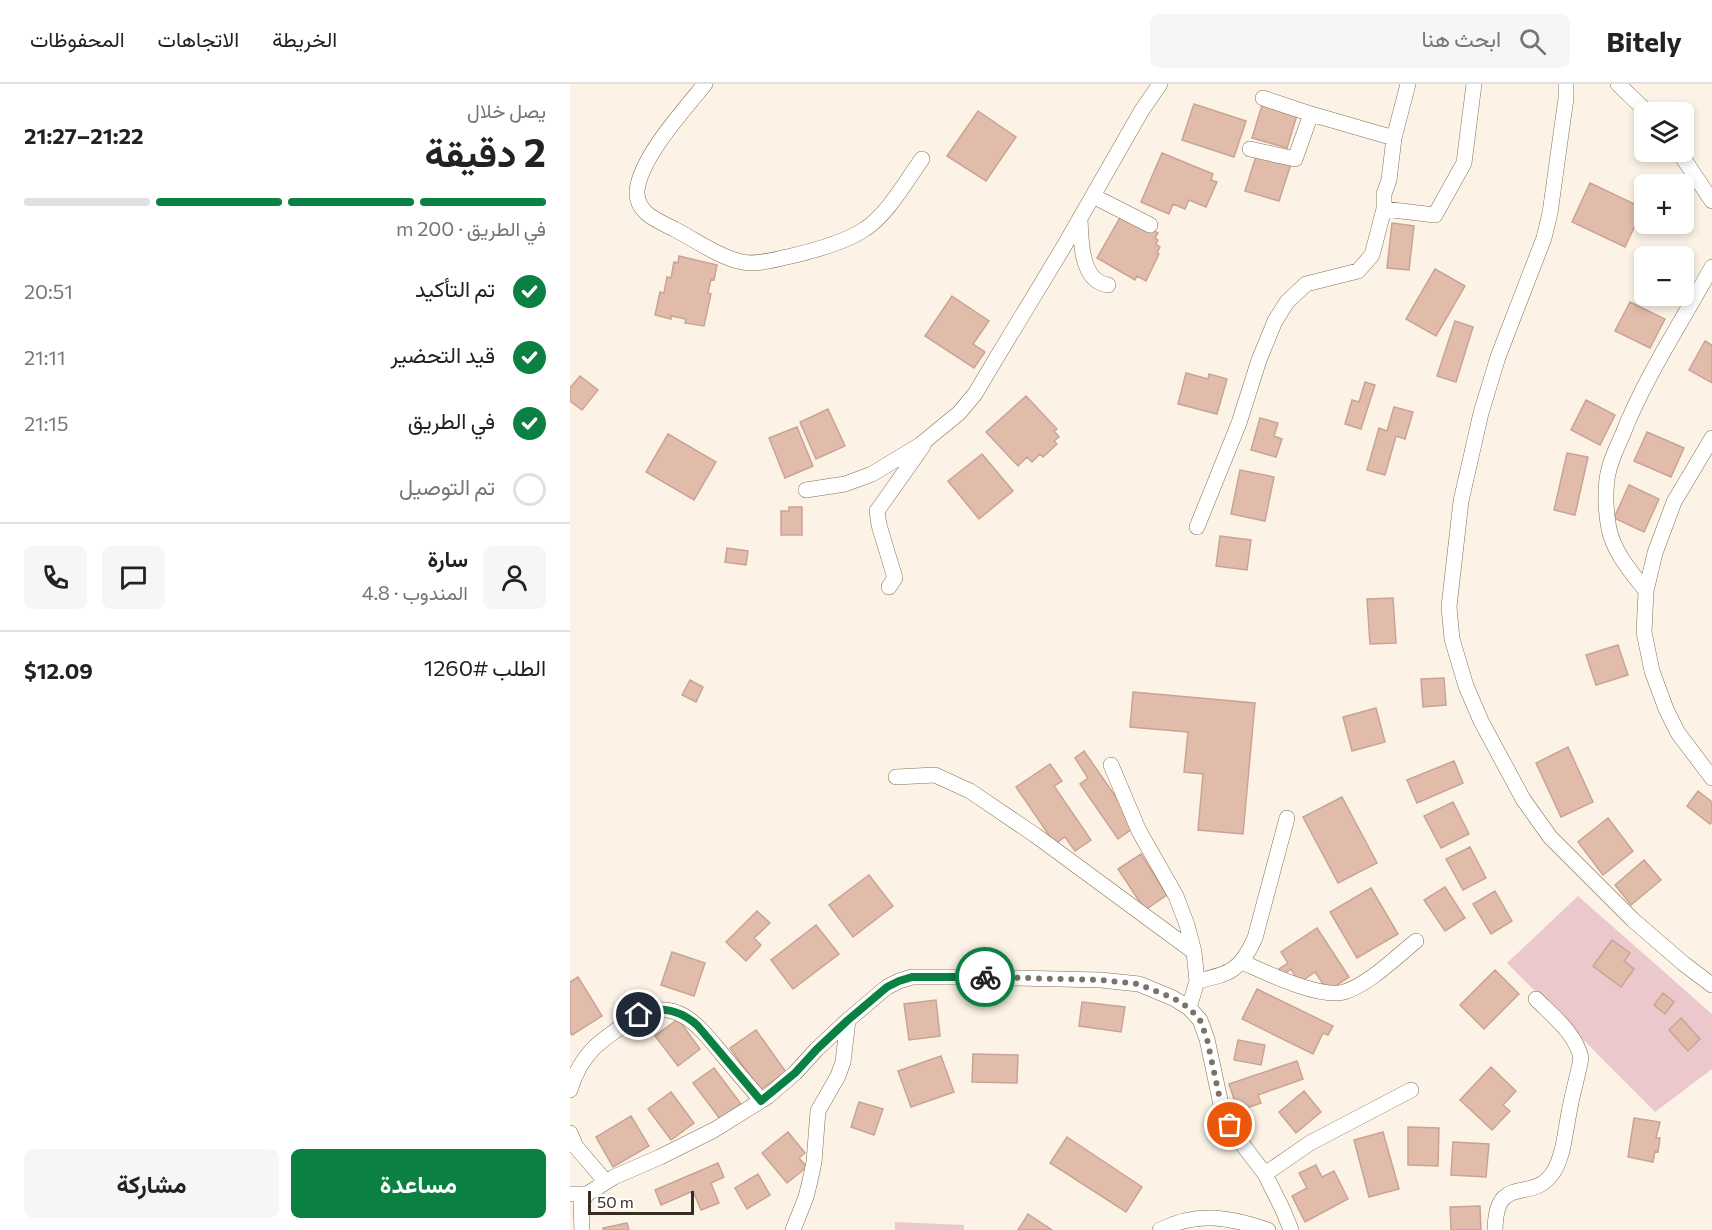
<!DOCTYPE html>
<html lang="ar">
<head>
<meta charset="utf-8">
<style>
	:root { --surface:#fff; --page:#f6f6f6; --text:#222; --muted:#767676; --line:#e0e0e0; --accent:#0b8043 }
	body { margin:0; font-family:Commissioner,Vazirmatn,sans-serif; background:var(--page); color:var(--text); direction:rtl; height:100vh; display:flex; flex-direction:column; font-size:22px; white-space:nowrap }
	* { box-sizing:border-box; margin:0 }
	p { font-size:20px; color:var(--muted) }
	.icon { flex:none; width:33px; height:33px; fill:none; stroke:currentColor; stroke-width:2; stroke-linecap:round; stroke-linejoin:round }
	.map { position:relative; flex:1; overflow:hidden; direction:ltr }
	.panel { display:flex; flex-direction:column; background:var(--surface); width:570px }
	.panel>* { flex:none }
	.tools { position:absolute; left:1064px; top:18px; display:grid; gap:12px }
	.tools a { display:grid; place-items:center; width:60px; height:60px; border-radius:9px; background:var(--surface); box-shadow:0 3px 9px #0003; font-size:30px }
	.scale { position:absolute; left:18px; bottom:15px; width:106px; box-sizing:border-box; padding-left:6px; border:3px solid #362e21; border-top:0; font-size:16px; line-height:21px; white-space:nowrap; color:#362e21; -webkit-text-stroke:4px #fff; paint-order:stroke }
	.pin { position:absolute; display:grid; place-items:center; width:51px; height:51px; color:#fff; margin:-26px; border:3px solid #fff; border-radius:50%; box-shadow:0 2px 6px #0007 }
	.courier { position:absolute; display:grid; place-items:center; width:60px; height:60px; margin:-30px; border:4px solid #0b8043; border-radius:50%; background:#fff; color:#222; box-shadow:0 2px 8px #0007 }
	.head em { font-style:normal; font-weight:700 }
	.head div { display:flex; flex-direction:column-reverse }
	.head { display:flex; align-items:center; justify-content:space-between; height:102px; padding:0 24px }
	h1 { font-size:39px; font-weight:700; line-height:45px }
	.bar { display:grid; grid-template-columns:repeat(4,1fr); gap:9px 6px; align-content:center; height:72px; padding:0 24px }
	.bar i { height:8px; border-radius:4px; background:var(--line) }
	.bar .current { background:var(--accent) }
	.bar p { grid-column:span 4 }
	.line { display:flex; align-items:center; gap:15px; padding:0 24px; border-top:2px solid var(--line) }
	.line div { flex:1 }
	.round { display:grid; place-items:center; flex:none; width:63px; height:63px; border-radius:9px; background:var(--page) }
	ol { padding:0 24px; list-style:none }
	li { display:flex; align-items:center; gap:18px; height:66px }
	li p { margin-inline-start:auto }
	li .icon { padding:6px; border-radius:50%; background:var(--accent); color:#fff; stroke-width:4 }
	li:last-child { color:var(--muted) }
	li i { width:33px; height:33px; border:3px solid var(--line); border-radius:50% }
	.button { display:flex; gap:12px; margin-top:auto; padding:12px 24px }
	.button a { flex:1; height:69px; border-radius:9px; background:var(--accent); color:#fff; font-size:24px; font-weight:700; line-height:69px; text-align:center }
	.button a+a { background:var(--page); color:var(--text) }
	header { display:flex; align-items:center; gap:36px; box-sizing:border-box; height:84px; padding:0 30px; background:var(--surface); border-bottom:2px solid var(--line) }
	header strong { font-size:28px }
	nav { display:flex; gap:33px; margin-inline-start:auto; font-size:21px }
	.search { width:420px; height:54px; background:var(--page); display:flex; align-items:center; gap:15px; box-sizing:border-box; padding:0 21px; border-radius:9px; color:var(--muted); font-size:22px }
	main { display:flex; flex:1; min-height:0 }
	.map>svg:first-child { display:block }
</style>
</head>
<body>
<header>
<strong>Bitely</strong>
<div class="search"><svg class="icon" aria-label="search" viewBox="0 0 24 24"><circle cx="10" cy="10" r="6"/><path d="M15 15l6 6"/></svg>ابحث هنا</div>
<nav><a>الخريطة</a><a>الاتجاهات</a><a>المحفوظات</a></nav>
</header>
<main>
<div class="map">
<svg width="1142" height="1146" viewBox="0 0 1142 1146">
	<rect width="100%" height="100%" fill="#fcf3e6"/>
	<path fill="#ebc8cb" d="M1008 812 1142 930V985L1085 1028 937 879Z
		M325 1138 394 1141V1146H325Z"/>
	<path fill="#e1bcab" stroke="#c9a494" stroke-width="1.5" d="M624 20 676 37 664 73 612 56Z
		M692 21 727 31 717 64 682 54Z
		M408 27 446 53 416 97 377 72Z
		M592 69 643 90 641 96 647 98 636 123 619 116 615 125 603 120 599 130 571 118Z
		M687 69 721 80 709 117 675 107Z
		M1020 99 1073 124 1055 163 1002 138Z
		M551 132 576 142 588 149 585 154 588 156 586 160 590 163 587 169 589 170 576 197 567 192 565 196 527 174Z
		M822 139 844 142 839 186 817 184Z
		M109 172 147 181 144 196 141 195 138 209 141 210 134 242 115 239 116 235 101 232V235L85 231 90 208 94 209 97 193 101 194 104 178 108 179Z
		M1074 180V203L1065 199Z
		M865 185 895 202 866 252 836 235Z
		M382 212 419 237 403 260 415 268 404 284 355 252Z
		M1060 218 1095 235 1080 264 1045 247Z
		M885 237 903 243 886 298 867 292Z
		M1135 257 1142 261V299L1119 286Z
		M616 289 638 295 639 290 657 295 647 330 608 320Z
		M10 292 28 306 12 326 0 317V304Z
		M795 298 805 301 791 345 775 340 782 316 789 318Z
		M456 312 487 345 484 347 489 353 484 357 487 360 473 373 470 370 462 378 457 373 448 382 416 348Z
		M1016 316 1045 331 1030 361 1001 346Z
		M824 323 843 328 835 355 826 352 815 391 797 386 809 344 817 347Z
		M258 325 275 362 246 375 230 338Z
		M690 334 708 339 704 352 712 355 706 373 681 366Z
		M227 343 243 382 215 394 199 354Z
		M1077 348 1114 364 1101 393 1064 377Z
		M98 350 146 378 124 416 76 388Z
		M997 369 1018 373 1005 431 984 426Z
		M412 370 443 407 409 435 378 397Z
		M670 386 704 393 695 437 661 430Z
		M1059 401 1089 415 1074 448 1044 434Z
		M219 423H232V451H211V427H219Z
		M650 452 681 456 677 486 646 482Z
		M157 464 178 467 176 481 155 478Z
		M823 514 826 559 800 560 797 515Z
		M1048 561 1058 591 1026 601 1016 571Z
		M874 594 876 621 853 623 851 595Z
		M120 596 133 603 126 618 112 611Z
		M563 608 685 619 673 750 628 746 633 690 614 688 618 648 560 643Z
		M806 624 815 658 782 667 773 633Z
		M998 663 1023 718 991 733 966 679Z
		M514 667 566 742 548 755 510 700 518 694 505 674Z
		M884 677 893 699 847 719 837 696Z
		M480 680 492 697 484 702 521 756 505 767 495 753 485 760 446 703Z
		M1128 707 1142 718V738L1140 740 1117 722Z
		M772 713 807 779 768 799 733 733Z
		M883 718 899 750 871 764 854 732Z
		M1038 734 1063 767 1033 791 1008 758Z
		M900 763 916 794 893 806 876 775Z
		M571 770 597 811 575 826 548 785Z
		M1074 776 1091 796 1061 821 1045 801Z
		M299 791 323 822 283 853 259 821Z
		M875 803 895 834 875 847 854 816Z
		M801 804 828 850 787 874 760 828Z
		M925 807 942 837 921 850 903 820Z
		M187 827 200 839 184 854 191 861 176 877 156 858Z
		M246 841 269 870 223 905 201 876Z
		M747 844 779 893 758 907 745 888 729 899 721 885 713 891 709 885 718 879 711 868Z
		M1042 856 1060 869 1054 877 1064 885 1051 903 1023 882Z
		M102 868 135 879 124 912 91 901Z
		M925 886 949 910 914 945 890 921Z
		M8 893 32 932 2 951 0 948V898Z
		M687 905 763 942 758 951 753 949 743 970 672 935Z
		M1093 909 1104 918 1095 930 1084 921Z
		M366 916 370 952 339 956 334 920Z
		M512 918 555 923 551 948 509 942Z
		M1111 934 1130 955 1118 967 1099 946Z
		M108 935 130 965 108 982 85 952Z
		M186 946 216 988 190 1006 160 964Z
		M668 956 695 961 691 981 664 976Z
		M403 970 448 971 447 999 402 998Z
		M371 972 384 1008 341 1023 328 987Z
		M727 977 733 995 688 1011 691 1019 668 1027 659 1000Z
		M921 983 946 1007 933 1021 940 1027 922 1046 890 1016Z
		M144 984 171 1020 150 1035 123 999Z
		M734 1007 751 1028 726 1049 709 1028Z
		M101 1008 124 1039 101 1056 78 1025Z
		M289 1018 313 1025 304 1051 281 1043Z
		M61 1032 79 1062 43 1083 26 1053Z
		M1064 1034 1090 1038 1086 1054H1090L1088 1068 1085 1067 1083 1078 1058 1073Z
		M838 1043 869 1044 868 1082 838 1081Z
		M218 1048 235 1069 229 1074 237 1083 217 1099 192 1069Z
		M813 1048 829 1105 799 1113 784 1056Z
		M497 1053 572 1103 556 1128 480 1079Z
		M883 1058 919 1060 916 1093 881 1091Z
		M148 1079 154 1093 141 1099 149 1119 131 1126 123 1107 91 1121 85 1106Z
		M746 1081 752 1093 764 1087 778 1115 735 1138 722 1112 737 1104 729 1089Z
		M188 1090 200 1111 177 1125 165 1104Z
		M910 1122 911 1146H881L880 1123Z
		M458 1130 482 1146H448Z
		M57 1139 59 1146H33V1144Z"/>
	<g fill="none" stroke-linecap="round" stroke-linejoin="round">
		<g stroke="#847053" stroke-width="16">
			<path id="minor" d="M135 0C114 26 70 74 67 107 66 130 89 137 106 146 127 157 149 173 172 178 186 181 203 176 217 173 239 168 276 158 295 145 318 130 336 97 352 75
				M996 0V14L980 129 974 154 928 273 911 329 891 417 879 523 882 555 896 602 911 637 953 715 980 753 1063 836 1114 880 1142 901
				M1048 0 1077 28
				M693 14 741 30
				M680 65 725 75 741 30 824 54
				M1109 68 1142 117
				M523 112 580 141
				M814 125 865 131 894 79 904 0
				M510 134C511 155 510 197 538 201
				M1142 354 1104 418 1085 469 1076 507 1074 548 1082 587 1096 625 1108 649 1142 694
				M236 406 275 400 302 390 350 361 389 329 405 310 424 278 493 164 572 26 590 0
				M627 443 669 339 689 276 705 237 717 218 736 200 788 187 802 171 814 125V110L819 96 824 54 838 0
				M319 503 325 494 309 441 307 427 353 362
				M1076 507C1062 489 1044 469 1039 445 1036 429 1035 411 1037 395 1039 380 1046 365 1052 352 1075 293 1111 239 1142 183
				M541 681 569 747 606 812 617 841 624 868 627 897 619 924
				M326 693 365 691 400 707 465 751 624 868
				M672 878C695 888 749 915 774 908 798 901 826 873 846 857
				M627 897C660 890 670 887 685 854L717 734
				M0 1006C12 965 36 953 69 931 109 913 130 944 152 970 165 986 178 1001 191 1016
				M0 1049 6 1063 36 1098
				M695 1090 740 1059 841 1006
				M0 1110H17L44 1093 90 1073 144 1046 197 1013 225 989 247 965 278 936
				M12 1146 11 1120 17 1110
				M223 1146 236 1113 240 1097 244 1078 248 1027 268 992 273 978 278 936 317 903 329 897 342 893H396L531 896 569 900 603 914 619 924 630 936 637 955 653 1030 666 1052 695 1090 713 1126 721 1146
				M590 1146C627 1127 659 1133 698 1146
				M925 1146C926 1086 963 1122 984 1087 994 1070 995 1048 999 1029 1002 1010 1008 992 1011 974 1006 950 983 932 966 915"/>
		</g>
		<use href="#minor" stroke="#fff" stroke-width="15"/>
	</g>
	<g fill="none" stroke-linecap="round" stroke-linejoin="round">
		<path stroke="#7b7366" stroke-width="6" stroke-dasharray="0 10.8" d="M415 893 531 896 568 900 603 914 619 924 630 936 637 955 653 1030 660 1041"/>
		<path stroke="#0b8043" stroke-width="8" d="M69 931C90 921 110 926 127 941L191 1017 225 989 247 965 278 936 317 903 329 897 342 893H415"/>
	</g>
</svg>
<div class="tools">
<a><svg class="icon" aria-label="layers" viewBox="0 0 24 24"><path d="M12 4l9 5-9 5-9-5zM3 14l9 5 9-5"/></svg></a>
<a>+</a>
<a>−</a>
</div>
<div class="scale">50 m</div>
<div class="pin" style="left:660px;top:1041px;background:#ea580c"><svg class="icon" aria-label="bag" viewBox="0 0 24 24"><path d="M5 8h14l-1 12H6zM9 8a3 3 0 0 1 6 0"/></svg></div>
<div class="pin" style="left:69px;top:931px;background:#1f2937"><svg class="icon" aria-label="home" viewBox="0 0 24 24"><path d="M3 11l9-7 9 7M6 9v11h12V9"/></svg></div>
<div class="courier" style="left:415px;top:893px"><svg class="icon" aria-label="bike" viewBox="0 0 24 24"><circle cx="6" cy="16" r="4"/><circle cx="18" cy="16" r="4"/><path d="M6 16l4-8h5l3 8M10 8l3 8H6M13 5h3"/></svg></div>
</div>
<section class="panel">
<div class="head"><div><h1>2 دقيقة</h1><p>يصل خلال</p></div><em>21:22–21:27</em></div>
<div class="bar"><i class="current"></i><i class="current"></i><i class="current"></i><i></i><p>في الطريق · 200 m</p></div>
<ol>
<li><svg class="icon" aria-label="check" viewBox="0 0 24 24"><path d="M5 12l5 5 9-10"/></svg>تم التأكيد<p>20:51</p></li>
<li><svg class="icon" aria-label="check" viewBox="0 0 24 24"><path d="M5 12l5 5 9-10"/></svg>قيد التحضير<p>21:11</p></li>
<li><svg class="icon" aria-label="check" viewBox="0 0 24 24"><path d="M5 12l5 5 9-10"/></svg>في الطريق<p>21:15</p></li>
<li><i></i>تم التوصيل</li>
</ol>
<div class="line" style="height:108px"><a class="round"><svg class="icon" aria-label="person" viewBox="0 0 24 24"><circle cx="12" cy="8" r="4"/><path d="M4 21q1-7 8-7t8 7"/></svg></a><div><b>سارة</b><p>المندوب · 4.8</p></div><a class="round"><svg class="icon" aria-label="chat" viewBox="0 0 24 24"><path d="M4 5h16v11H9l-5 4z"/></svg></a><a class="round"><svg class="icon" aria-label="phone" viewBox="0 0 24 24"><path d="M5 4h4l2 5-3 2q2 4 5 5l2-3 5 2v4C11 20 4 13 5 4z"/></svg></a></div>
<div class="line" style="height:78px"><div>الطلب #1260</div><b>$12.09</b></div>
<div class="button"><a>مساعدة</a><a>مشاركة</a></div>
</section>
</main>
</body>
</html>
